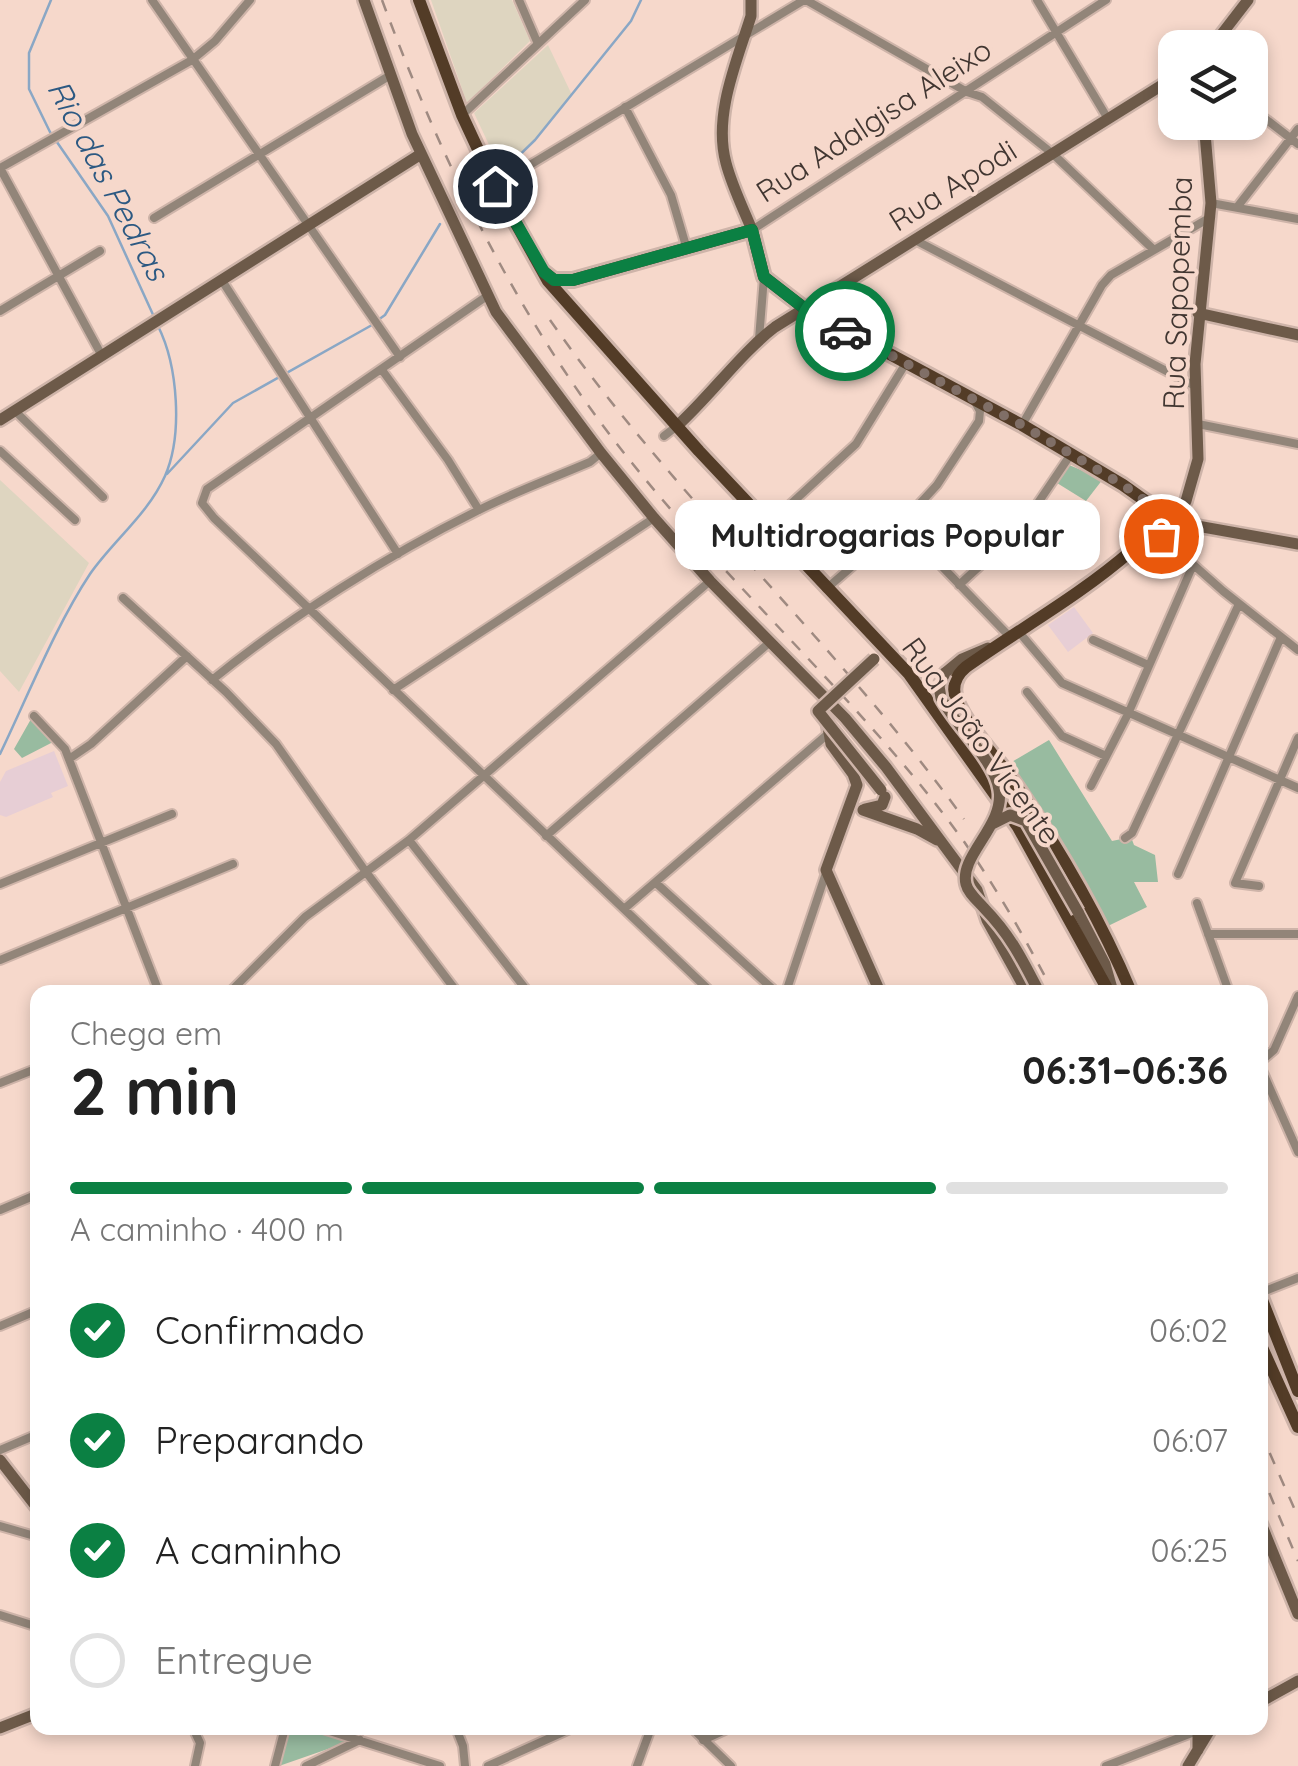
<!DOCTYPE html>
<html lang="pt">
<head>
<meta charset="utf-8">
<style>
	:root { --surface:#fff; --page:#f6f6f6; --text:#222; --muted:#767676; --line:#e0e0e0; --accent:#0b8043 }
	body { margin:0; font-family:Quicksand,sans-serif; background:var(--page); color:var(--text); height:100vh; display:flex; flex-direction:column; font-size:38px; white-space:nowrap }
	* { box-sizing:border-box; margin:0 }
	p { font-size:32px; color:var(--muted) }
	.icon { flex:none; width:55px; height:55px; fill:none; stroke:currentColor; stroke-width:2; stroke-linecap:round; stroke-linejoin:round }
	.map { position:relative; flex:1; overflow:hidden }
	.details { position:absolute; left:30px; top:985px; width:1238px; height:750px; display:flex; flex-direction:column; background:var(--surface); border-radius:20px; box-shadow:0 5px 15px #0003 }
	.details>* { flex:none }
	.fabs { position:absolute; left:1158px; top:30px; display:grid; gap:20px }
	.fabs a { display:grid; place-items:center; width:110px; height:110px; border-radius:20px; background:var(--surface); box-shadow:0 5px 15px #0003; font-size:50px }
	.pin { position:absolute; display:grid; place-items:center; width:85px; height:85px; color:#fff; margin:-42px; border:5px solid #fff; border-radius:50%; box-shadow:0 2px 10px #0007 }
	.courier { position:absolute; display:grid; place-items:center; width:100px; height:100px; margin:-50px; border:8px solid #0b8043; border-radius:50%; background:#fff; color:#222; box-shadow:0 2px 12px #0007 }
	.bubble { position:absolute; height:70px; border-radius:20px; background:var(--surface); box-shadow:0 5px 15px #0003; font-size:32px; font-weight:700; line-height:70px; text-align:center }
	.headline em { font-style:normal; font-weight:700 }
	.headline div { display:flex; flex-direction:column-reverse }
	.headline { display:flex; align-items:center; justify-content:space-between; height:170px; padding:0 40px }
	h1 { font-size:65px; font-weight:700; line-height:75px }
	.bar { display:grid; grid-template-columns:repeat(4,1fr); gap:15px 10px; align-content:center; height:120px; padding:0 40px }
	.bar i { height:12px; border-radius:8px; background:var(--line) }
	.bar .on { background:var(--accent) }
	.bar p { grid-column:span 4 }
	ol { padding:0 40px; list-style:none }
	li { display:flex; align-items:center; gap:30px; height:110px }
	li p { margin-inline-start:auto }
	li .icon { padding:10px; border-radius:50%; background:var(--accent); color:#fff; stroke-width:4 }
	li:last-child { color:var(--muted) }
	li i { width:55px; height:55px; border:5px solid var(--line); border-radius:50% }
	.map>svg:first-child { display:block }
</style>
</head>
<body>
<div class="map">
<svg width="1298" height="1766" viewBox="0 0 1298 1766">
	<rect width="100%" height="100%" fill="#f6d8cb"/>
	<path fill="#ded5c0" d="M431 0H512L530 41 467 103Z
		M548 45 572 95 523 153 500 168 474 113Z
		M0 480 89 563 19 692 0 671Z"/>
	<path fill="#e7ced5" d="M1074 607 1093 633 1068 652 1048 625Z
		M54 751 68 786 51 793 53 797 6 817 0 815V782L6 771Z"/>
	<path fill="#98bba0" d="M1069 465 1103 479 1086 501 1057 483Z
		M31 719 53 742 22 758 14 749Z
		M1049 740 1112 841 1131 837 1134 845 1155 855 1158 882H1134L1147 907 1108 926 1010 763Z
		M284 1728H323L348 1737V1742L279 1766Z"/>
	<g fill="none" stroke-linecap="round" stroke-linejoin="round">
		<path stroke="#8aa7c5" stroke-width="2.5" d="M51 0 29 53V89L50 132 108 216 155 319
			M502 172 535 140 631 21 641 0
			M477 185 483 182
			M378 320 385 315 440 224
			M167 474 233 403 372 325
			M0 754C27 698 56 625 90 574 113 541 148 514 165 476 183 435 178 366 158 326"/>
		<g stroke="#ceb4a9" stroke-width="12">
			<path id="street" d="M152 0 400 357
				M519 0 538 44
				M806 0 967 92 982 97 1053 154 1154 250
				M1037 0 1108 119
				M625 107 671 195 686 246
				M1250 107 1298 144
				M462 115 585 0
				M0 168 192 60 215 41 250 0
				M0 168 102 356
				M495 186 804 0
				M1211 203 1298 219
				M1238 206 1298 129
				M154 218 389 76
				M752 230 1106 0
				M915 240 1197 387
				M221 279 398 554
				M487 296 207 489 202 503 214 518 711 992
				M0 311 100 251
				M759 339 764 277
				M382 370 448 460 479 510
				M15 411 103 497
				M1198 424 1298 444
				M1022 425 1102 285 1111 275 1211 217
				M664 436 677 426
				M0 451 75 520
				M901 524 1010 637
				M768 525 856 444 906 363
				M1161 536 1223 591 1298 650
				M959 585 1021 528 1071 454
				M826 589 901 524 937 485 979 421 980 411 974 400
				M123 598 226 692 276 744 366 872 457 992
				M1019 632 1062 683 1298 788
				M1093 640 1148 665
				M212 680C288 618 390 554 477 511 514 492 553 478 590 462L601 453
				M393 690 654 518
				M1027 692 1062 736 1106 756
				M34 716 65 749 159 992
				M69 759 91 744 187 656
				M1091 786 1128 714 1193 565
				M546 836 770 642
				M1125 838 1132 833 1239 604
				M409 840 528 992
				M1178 874 1281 637
				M656 883 776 992
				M0 884 172 814
				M1259 886 1235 883 1298 738
				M1197 903 1229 992
				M624 909 829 733
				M1208 934H1298
				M0 960 233 864
				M230 992 305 917 409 840 710 581
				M786 992 826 873
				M1260 1062 1274 1050 1298 996
				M1260 1066 1298 1152
				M0 1083 38 1068
				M0 1210 38 1194
				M1260 1293 1298 1278
				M0 1326 38 1310
				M0 1450 38 1434
				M0 1526 38 1537
				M0 1615 38 1627
				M193 1728 200 1743 195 1766
				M320 1728 440 1766
				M456 1728 463 1746 465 1766
				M692 1728 731 1766
				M703 1740 729 1728
				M275 1766 285 1728
				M306 1766 360 1740
				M488 1766 572 1728
				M637 1766 651 1728
				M1106 1766 1197 1731"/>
		</g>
		<g stroke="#ceb4a9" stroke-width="16">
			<path id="secondary" d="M364 0 412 134 496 312 601 453 654 518 710 581 845 718 886 767 977 890 987 920 1027 992
				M751 0V16C737 61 713 115 726 163 732 186 743 208 752 230
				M1211 48 1248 0
				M1204 122 1211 203 1195 364 1198 459 1186 501 1175 522 1298 544
				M1198 313 1298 335
				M0 420 421 154
				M677 426C711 395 741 353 775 327L1175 77
				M945 673 962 659 988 648
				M827 721 831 744 853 774 857 785 826 870 880 992
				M865 809 882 805 885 797
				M863 810 917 829 937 840
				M1078 912 1105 964 1113 992
				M0 1460 38 1509
				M1260 1521 1298 1614
				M1260 1702 1298 1681
				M0 1728 38 1713
				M1198 1728V1750
				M1188 1766 1211 1728"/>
		</g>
		<g stroke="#ceb4a9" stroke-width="18">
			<path id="primary" d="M419 0 462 115 495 186 548 281 699 451 909 674 1018 827 1109 992
				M544 272 554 280H573L752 230 764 277 804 308 1022 425 1123 485 1175 522C1163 537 1145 539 1131 551 1079 596 1021 628 966 667 955 676 951 688 957 702 970 731 997 757 1015 784 1059 848 1101 921 1131 992
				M1260 1295 1298 1391
				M1260 1343 1298 1427"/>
		</g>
		<use href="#street" stroke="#928579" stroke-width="8"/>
		<use href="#secondary" stroke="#6d5a49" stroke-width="11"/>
		<use href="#primary" stroke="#533c27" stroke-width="12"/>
		<path stroke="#9f8a81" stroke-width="2.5" stroke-dasharray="12 12" stroke-linecap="butt" d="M382 0C443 165 521 326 632 463 736 593 868 708 965 843 998 891 1027 941 1053 992
			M550 320C674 498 837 643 964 819
			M1260 1431 1298 1517
			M1260 1471 1298 1561"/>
		<g stroke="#ceb4a9" stroke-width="16" stroke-linecap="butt">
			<path id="secondary-bridge" d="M874 659 818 711 881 790
				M945 673 939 686 941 698C956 726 995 761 999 790 1005 825 959 856 966 884 968 893 978 901 984 908 1011 936 1022 959 1039 992
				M992 824 1010 815 1026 821 1078 912"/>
		</g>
		<use href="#secondary-bridge" stroke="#6d5a49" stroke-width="11"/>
	</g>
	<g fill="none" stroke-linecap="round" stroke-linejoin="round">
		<path stroke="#806f67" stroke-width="10" stroke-dasharray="0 18" d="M845 331 1022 425 1123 485 1175 522 1161 536"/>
		<path stroke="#0b8043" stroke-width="12" d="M495 186 544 272 554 280H573L752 230 764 277 804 308 845 331"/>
	</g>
	<g text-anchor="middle" stroke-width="8" stroke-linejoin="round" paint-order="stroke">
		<g font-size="30" fill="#413631" stroke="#f6d8cb">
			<text transform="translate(874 121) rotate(-33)" y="10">Rua Adalgisa Aleixo</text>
			<text transform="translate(953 186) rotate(-32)" y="10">Rua Apodi</text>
			<text transform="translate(1178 293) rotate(-88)" y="10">Rua Sapopemba</text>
			<text transform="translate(981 741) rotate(54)" y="10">Rua João Vicente</text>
		</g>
		<g font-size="32" font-style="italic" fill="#2c5982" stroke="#f6d8cb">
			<text transform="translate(108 180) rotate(62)" y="11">Rio das Pedras</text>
		</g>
	</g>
</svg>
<div class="fabs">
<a><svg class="icon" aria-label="layers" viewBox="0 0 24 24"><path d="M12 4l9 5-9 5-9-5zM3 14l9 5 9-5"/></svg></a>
</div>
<div class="pin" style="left:1161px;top:536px;background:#ea580c"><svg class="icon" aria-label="bag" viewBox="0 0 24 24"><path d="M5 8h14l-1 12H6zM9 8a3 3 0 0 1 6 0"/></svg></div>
<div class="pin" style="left:495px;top:186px;background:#1f2937"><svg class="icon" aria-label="home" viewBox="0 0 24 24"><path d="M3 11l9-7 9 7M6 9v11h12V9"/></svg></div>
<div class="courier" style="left:845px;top:331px"><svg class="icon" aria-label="car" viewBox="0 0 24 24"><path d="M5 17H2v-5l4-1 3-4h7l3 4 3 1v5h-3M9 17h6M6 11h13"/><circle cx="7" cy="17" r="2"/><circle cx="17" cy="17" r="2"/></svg></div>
<div class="bubble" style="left:675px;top:500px;width:425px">Multidrogarias Popular</div>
<section class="details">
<div class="headline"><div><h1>2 min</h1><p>Chega em</p></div><em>06:31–06:36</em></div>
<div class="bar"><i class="on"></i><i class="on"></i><i class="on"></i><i></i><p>A caminho · 400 m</p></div>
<ol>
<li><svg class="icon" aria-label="check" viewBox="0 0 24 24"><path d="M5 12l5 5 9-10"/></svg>Confirmado<p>06:02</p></li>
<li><svg class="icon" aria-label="check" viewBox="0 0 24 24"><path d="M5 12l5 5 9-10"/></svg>Preparando<p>06:07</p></li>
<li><svg class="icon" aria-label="check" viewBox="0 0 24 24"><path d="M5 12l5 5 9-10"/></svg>A caminho<p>06:25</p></li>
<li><i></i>Entregue</li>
</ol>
</section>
</div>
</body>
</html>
